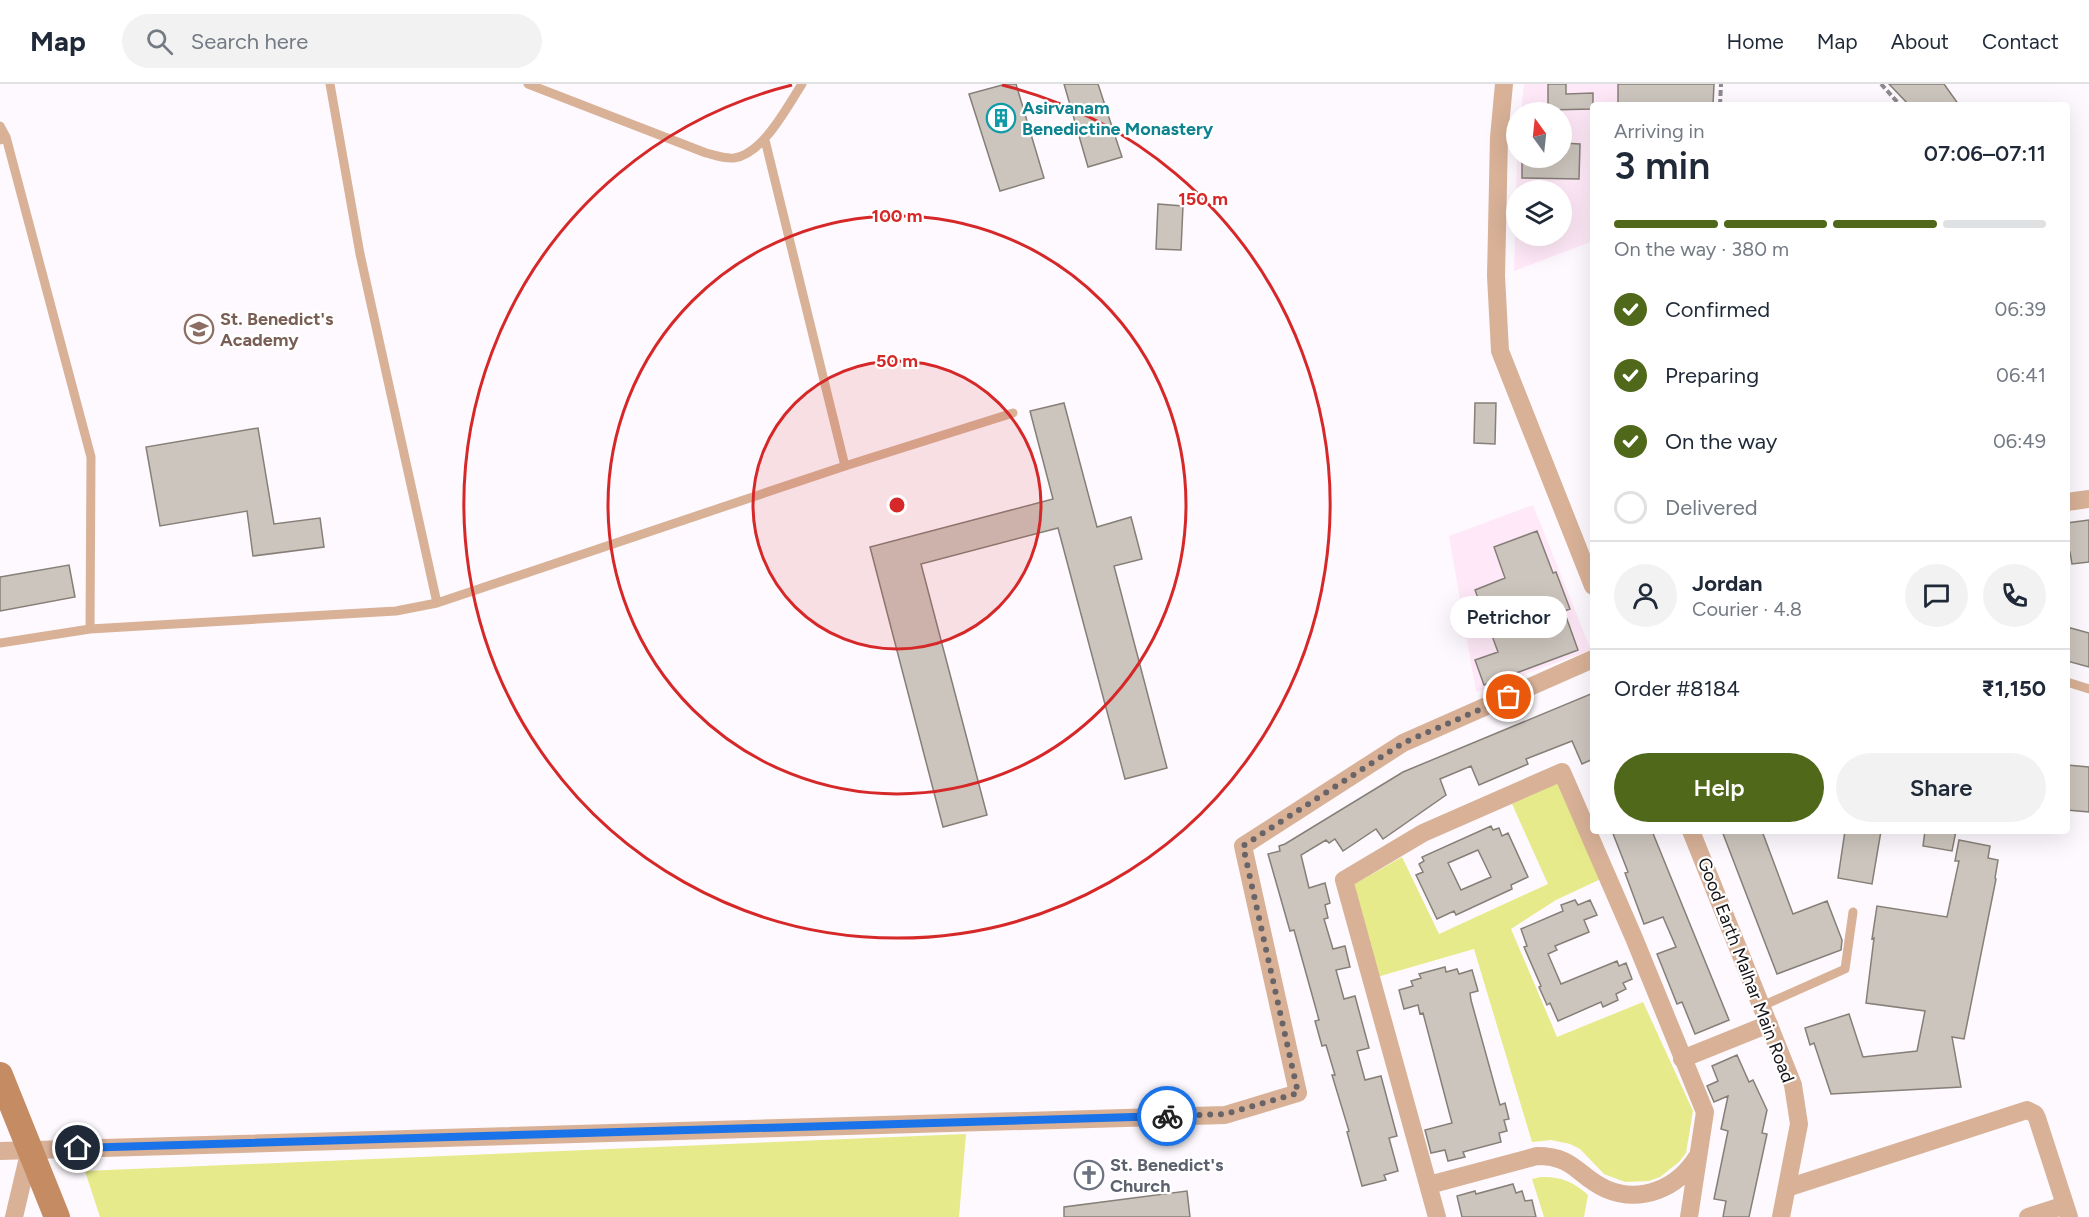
<!DOCTYPE html>
<html lang="en">
<head>
<meta charset="utf-8">
<style>
	:root { --surface:#fff; --page:#f2f2f3; --text:#1f2937; --muted:#747a83; --line:#e0e1e3; --accent:#4f681a }
	body { margin:0; font-family:Figtree,sans-serif; background:var(--page); color:var(--text); height:100vh; display:flex; flex-direction:column; font-size:22px; white-space:nowrap }
	* { box-sizing:border-box; margin:0 }
	p { font-size:20px; color:var(--muted) }
	.icon { flex:none; width:33px; height:33px; fill:none; stroke:currentColor; stroke-width:2; stroke-linecap:round; stroke-linejoin:round }
	.map { position:relative; flex:1; overflow:hidden }
	.side { position:absolute; left:1590px; top:18px; width:480px; height:732px; display:flex; flex-direction:column; background:var(--surface); border-radius:6px; box-shadow:0 6px 24px #0002 }
	.side>* { flex:none }
	.needle { width:39px; rotate:345deg }
	.fabs { position:absolute; left:1506px; top:18px; display:grid; gap:12px }
	.fabs a { display:grid; place-items:center; width:66px; height:66px; border-radius:50%; background:var(--surface); box-shadow:0 6px 24px #0002; font-size:30px }
	.pin { position:absolute; display:grid; place-items:center; width:51px; height:51px; color:#fff; margin:-26px; border:3px solid #fff; border-radius:50%; box-shadow:0 2px 6px #0007 }
	.courier { position:absolute; display:grid; place-items:center; width:60px; height:60px; margin:-30px; border:4px solid #1a73e8; border-radius:50%; background:#fff; color:#222; box-shadow:0 2px 8px #0007 }
	.bubble { position:absolute; height:42px; border-radius:21px; background:var(--surface); box-shadow:0 6px 24px #0002; font-size:20px; font-weight:600; line-height:42px; text-align:center }
	.summary em { font-style:normal; font-weight:600 }
	.summary div { display:flex; flex-direction:column-reverse }
	.summary { display:flex; align-items:center; justify-content:space-between; height:102px; padding:0 24px }
	h1 { font-size:39px; font-weight:600; line-height:45px }
	.bar { display:grid; grid-template-columns:repeat(4,1fr); gap:9px 6px; align-content:center; height:72px; padding:0 24px }
	.bar i { height:8px; border-radius:4px; background:var(--line) }
	.bar .current { background:var(--accent) }
	.bar p { grid-column:span 4 }
	.line { display:flex; align-items:center; gap:15px; padding:0 24px; border-top:2px solid var(--line) }
	.line div { flex:1 }
	.round { display:grid; place-items:center; flex:none; width:63px; height:63px; border-radius:32px; background:var(--page) }
	ol { padding:0 24px; list-style:none }
	li { display:flex; align-items:center; gap:18px; height:66px }
	li p { margin-inline-start:auto }
	li .icon { padding:6px; border-radius:50%; background:var(--accent); color:#fff; stroke-width:4 }
	li:last-child { color:var(--muted) }
	li i { width:33px; height:33px; border:3px solid var(--line); border-radius:50% }
	.cta { display:flex; gap:12px; margin-top:auto; padding:12px 24px }
	.cta a { flex:1; height:69px; border-radius:36px; background:var(--accent); color:#fff; font-size:24px; font-weight:600; line-height:69px; text-align:center }
	.cta a+a { background:var(--page); color:var(--text) }
	header { display:flex; align-items:center; gap:36px; box-sizing:border-box; height:84px; padding:0 30px; background:var(--surface); border-bottom:2px solid var(--line) }
	header strong { font-size:28px }
	nav { display:flex; gap:33px; margin-inline-start:auto; font-size:21px }
	.search { width:420px; height:54px; background:var(--page); display:flex; align-items:center; gap:15px; box-sizing:border-box; padding:0 21px; border-radius:33px; color:var(--muted); font-size:22px }
	.map>svg:first-child { display:block }
</style>
</head>
<body>
<header>
<strong>Map</strong>
<div class="search"><svg class="icon" aria-label="search" viewBox="0 0 24 24"><circle cx="10" cy="10" r="6"/><path d="M15 15l6 6"/></svg>Search here</div>
<nav><a>Home</a><a>Map</a><a>About</a><a>Contact</a></nav>
</header>
<div class="map">
<svg width="2089" height="1133" viewBox="0 0 2089 1133">
	<rect width="100%" height="100%" fill="#fdf9fe"/>
	<path fill="#ffe9f8" fill-rule="evenodd" d="M1524 0H1670L1669 21H1593V157L1514 187 1517 74H1562V28H1521ZM1516 106H1562V152H1516Z
		M1533 421 1591 566 1476 608 1449 452Z"/>
	<path fill="#e6ea8a" d="M1559 698 1603 794 1556 816 1511 845 1557 953 1643 918 1693 1027 1686 1069 1679 1078 1660 1093 1649 1097 1625 1098 1604 1090 1580 1065 1570 1060 1551 1056 1532 1058 1474 865 1377 893 1351 802 1402 773 1439 850 1548 800 1512 720Z
		M966 1050 959 1133H100L85 1087Z
		M1541 1093C1560 1092 1574 1098 1588 1111L1584 1133H1544L1532 1095Z"/>
	<path fill="#ccc5bd" stroke="#867f77" stroke-width="1.5" fill-rule="evenodd" d="M1006 0H1016L1044 94 1000 107 969 10Z
		M1064 0H1098L1122 73 1088 83Z
		M1548 0H1566V10L1593 9V25L1548 26Z
		M1618 0H1714L1713 21H1618Z
		M1889 0H1944L1959 21H1909Z
		M1562 59 1580 60 1579 95 1522 94V74H1562Z
		M1158 120 1183 122 1181 166 1156 165Z
		M1064 319 1097 443 1131 433 1142 475 1114 482 1167 684 1125 695 1058 444 921 480 987 731 943 743 870 463 1053 415 1030 327Z
		M1475 319H1496L1495 360 1474 359Z
		M258 344 274 440 320 434 324 463 253 472 247 427 160 442 146 363Z
		M2089 436V478L2072 480 2070 468H2067V439Z
		M1537 447 1553 489 1556 488 1570 525 1564 527 1578 566 1484 601 1475 576 1498 568 1475 506 1505 494 1494 463Z
		M69 481 75 513 0 527V493Z
		M2067 543 2089 549V583L2067 577Z
		M1593 609V675L1582 680 1572 657 1526 675 1528 680 1479 701 1471 682 1440 695 1446 711 1383 755 1376 745 1343 767 1335 755 1329 759 1326 756 1301 771 1309 804 1325 799 1330 819 1325 821 1328 834 1324 835 1333 865 1345 862 1350 883 1336 886 1344 915 1355 912 1369 964 1357 967 1365 996 1381 992 1397 1052 1389 1054 1398 1087 1384 1091 1386 1096 1362 1102 1347 1048 1349 1047 1332 991H1335L1326 961 1322 962 1315 937 1319 936 1311 907 1294 846 1290 847 1268 770 1280 767 1279 762 1285 760 1403 688Z
		M2067 681 2089 683V728L2067 726Z
		M1491 742 1493 746 1499 744 1502 752 1508 749 1528 793 1511 801 1512 805 1456 831 1454 827 1437 835 1416 791 1423 788 1419 780 1424 777 1422 773ZM1478 766 1491 793 1461 806 1448 779Z
		M1612 747H1652L1729 936 1695 950 1682 918 1677 920 1657 870 1676 863 1663 833 1644 840 1625 789 1628 788Z
		M1722 747H1762L1793 830 1827 817 1842 856 1841 866 1777 890Z
		M1845 747H1881L1872 800 1838 794Z
		M1925 747H1956L1952 767 1923 762Z
		M1959 756 1990 762 1988 774 1998 776 1995 794 1996 795 1964 955 1952 953 1961 1003 1831 1010 1814 959 1810 961 1805 944 1849 930 1863 973 1917 967 1925 927 1866 919 1874 854 1872 855 1877 822 1947 833 1959 777H1955Z
		M1575 816 1578 821 1590 816 1597 831 1584 836 1589 848 1555 862 1557 866 1548 870 1561 900 1617 877 1619 882 1626 879 1632 895 1623 899 1626 905 1616 910 1618 916 1603 923 1601 918 1558 937 1550 919 1547 921 1539 903 1541 902 1524 863 1527 862 1521 845 1563 827 1561 821Z
		M1445 883 1446 888 1457 885 1459 890 1472 886 1478 907 1470 909 1471 916 1500 1021 1505 1019 1509 1035 1504 1036 1507 1047 1499 1049 1501 1058 1463 1068 1465 1073 1448 1077 1445 1066 1431 1069 1425 1046 1452 1039 1423 929 1420 930 1418 921 1404 925 1399 906 1413 902 1411 897 1421 894 1419 890Z
		M1737 971 1749 998 1753 996 1767 1026 1762 1049 1767 1050 1749 1133H1723L1726 1117 1714 1115 1728 1047 1721 1045 1728 1012 1714 1018 1707 1002 1718 997 1712 982Z
		M1513 1100 1516 1109 1522 1107 1525 1117 1532 1116 1536 1133H1462L1457 1112 1475 1107 1476 1110Z
		M1187 1107 1190 1133H1064V1123Z"/>
	<g fill="none" stroke-linecap="round" stroke-linejoin="round">
		<path stroke="#8d898d" stroke-width="4" stroke-dasharray="6 3" stroke-linecap="butt" d="M1881 0 1900 21
			M1720 21 1721 0"/>
		<path stroke="#d8b197" stroke-width="9" d="M330 0 360 170 437 519
			M528 0 706 69C714 71 725 75 734 74 763 70 787 23 802 0
			M0 42 6 53 0 56
			M6 53 91 373 90 545
			M765 56 845 382
			M0 559 90 545 396 527 437 519 845 382 1013 329
			M2067 598 2089 605
			M1762 922 1845 885 1853 828"/>
		<path stroke="#d8b197" stroke-width="18" d="M1504 0 1499 53 1496 192 1500 267 1593 502
			M2067 418 2089 415
			M1691 747 1793 1001 1799 1040 1781 1133
			M1682 975 1769 940
			M0 1067 1225 1031 1298 1009 1243 762 1403 659 1593 575
			M1429 1101 1537 1072C1575 1072 1577 1092 1606 1105 1641 1120 1678 1104 1697 1073
			M1787 1104 2027 1026 2035 1030 2037 1034 2069 1133
			M14 1133 30 1065
			M1437 1133 1344 796 1423 749 1562 688 1634 854 1705 1028 1689 1133
			M2028 1133 2065 1121"/>
		<path stroke="#c58c64" stroke-width="26" d="M0 991 57 1133"/>
	</g>
	<g fill="none" stroke-linecap="round" stroke-linejoin="round">
		<path stroke="#686468" stroke-width="6" stroke-dasharray="0 10.8" d="M1167 1032 1225 1030 1298 1009 1243 762 1403 659 1509 613"/>
		<path stroke="#1a73e8" stroke-width="8" d="M78 1064 1167 1032"/>
	</g>
	<circle cx="897" cy="421" r="144" fill="#d62828" fill-opacity=".12"/>
	<g fill="none" stroke="#d62828" stroke-width="3">
		<circle cx="897" cy="421" r="144"/>
		<circle cx="897" cy="421" r="289"/>
		<path d="M1002 1A433 433 0 1 1 792 1"/>
	</g>
	<defs>
		<g id="building-ring" transform="scale(1.5)"><circle r="9.5" fill="#fff" stroke="#0f9aa8" stroke-width="1.5"/><path d="M-4-6H4V6H1V3H-1V6H-4ZM-2.5-4.3h1.7v1.8h-1.7ZM.8-4.3h1.7v1.8H.8ZM-2.5-1h1.7V.8h-1.7ZM.8-1h1.7V.8H.8Z" fill="#0f9aa8"/></g>
		<g id="university-ring" transform="scale(1.5)"><circle r="9.5" fill="#fff" stroke="#8d6e63" stroke-width="1.5"/><path d="M0-5L7-2L0 1L-7-2ZM-4 1L0 2.5L4 1V4Q0 6-4 4Z" fill="#8d6e63"/></g>
		<g id="church-ring" transform="scale(1.5)"><circle r="9.5" fill="#fff" stroke="#6b7280" stroke-width="1.5"/><path d="M-1.2-6h2.4v3.5h3.3v2.4h-3.3V6h-2.4V-.1h-3.3v-2.4h3.3Z" fill="#6b7280"/></g>
	</defs>
	<g fill-rule="evenodd">
		<use href="#building-ring" x="1001" y="34"/>
		<use href="#university-ring" x="199" y="245"/>
		<use href="#church-ring" x="1089" y="1091"/>
	</g>
	<g text-anchor="middle" stroke-width="4.5" stroke-linejoin="round" paint-order="stroke">
		<g font-size="18" font-weight="bold" fill="#0d838f" stroke="#fff" text-anchor="start">
			<text x="1022" y="30">Asirvanam<tspan x="1022" dy="21">Benedictine Monastery</tspan></text>
		</g>
		<g font-size="18" font-weight="bold" fill="#785e54" stroke="#fff" text-anchor="start">
			<text x="220" y="241">St. Benedict's<tspan x="220" dy="21">Academy</tspan></text>
		</g>
		<g font-size="18" fill="#171417" stroke="#fff">
			<text transform="translate(1746 886) rotate(69)" y="6">Good Earth Malhar Main Road</text>
		</g>
		<g font-size="18" font-weight="bold" fill="#5b616d" stroke="#fff" text-anchor="start">
			<text x="1110" y="1087">St. Benedict's<tspan x="1110" dy="21">Church</tspan></text>
		</g>
	</g>
	<circle cx="897" cy="421" r="9" fill="#d62828" stroke="#fff" stroke-width="3"/>
	<g font-size="18" text-anchor="middle" font-weight="bold" fill="#d62828" stroke="#fff" stroke-width="4.5" stroke-linejoin="round" paint-order="stroke">
		<text x="1203" y="121">150 m</text>
		<text x="897" y="138">100 m</text>
		<text x="897" y="283">50 m</text>
	</g>
</svg>
<div class="fabs">
<a><svg class="needle" viewBox="-14 -14 28 28"><path d="M0-13l5 13h-10z" fill="#e53935"/><path d="M0 13l5-13h-10z" fill="#747a83"/></svg></a>
<a><svg class="icon" aria-label="layers" viewBox="0 0 24 24"><path d="M12 4l9 5-9 5-9-5zM3 14l9 5 9-5"/></svg></a>
</div>
<div class="pin" style="left:1509px;top:613px;background:#ea580c"><svg class="icon" aria-label="bag" viewBox="0 0 24 24"><path d="M5 8h14l-1 12H6zM9 8a3 3 0 0 1 6 0"/></svg></div>
<div class="pin" style="left:78px;top:1064px;background:#1f2937"><svg class="icon" aria-label="home" viewBox="0 0 24 24"><path d="M3 11l9-7 9 7M6 9v11h12V9"/></svg></div>
<div class="courier" style="left:1167px;top:1032px"><svg class="icon" aria-label="bike" viewBox="0 0 24 24"><circle cx="6" cy="16" r="4"/><circle cx="18" cy="16" r="4"/><path d="M6 16l4-8h5l3 8M10 8l3 8H6M13 5h3"/></svg></div>
<div class="bubble" style="left:1450px;top:512px;width:117px">Petrichor</div>
<section class="side">
<div class="summary"><div><h1>3 min</h1><p>Arriving in</p></div><em>07:06–07:11</em></div>
<div class="bar"><i class="current"></i><i class="current"></i><i class="current"></i><i></i><p>On the way · 380 m</p></div>
<ol>
<li><svg class="icon" aria-label="check" viewBox="0 0 24 24"><path d="M5 12l5 5 9-10"/></svg>Confirmed<p>06:39</p></li>
<li><svg class="icon" aria-label="check" viewBox="0 0 24 24"><path d="M5 12l5 5 9-10"/></svg>Preparing<p>06:41</p></li>
<li><svg class="icon" aria-label="check" viewBox="0 0 24 24"><path d="M5 12l5 5 9-10"/></svg>On the way<p>06:49</p></li>
<li><i></i>Delivered</li>
</ol>
<div class="line" style="height:108px"><a class="round"><svg class="icon" aria-label="person" viewBox="0 0 24 24"><circle cx="12" cy="8" r="4"/><path d="M4 21q1-7 8-7t8 7"/></svg></a><div><b>Jordan</b><p>Courier · 4.8</p></div><a class="round"><svg class="icon" aria-label="chat" viewBox="0 0 24 24"><path d="M4 5h16v11H9l-5 4z"/></svg></a><a class="round"><svg class="icon" aria-label="phone" viewBox="0 0 24 24"><path d="M5 4h4l2 5-3 2q2 4 5 5l2-3 5 2v4C11 20 4 13 5 4z"/></svg></a></div>
<div class="line" style="height:78px"><div>Order #8184</div><b>₹1,150</b></div>
<div class="cta"><a>Help</a><a>Share</a></div>
</section>
</div>
</body>
</html>
